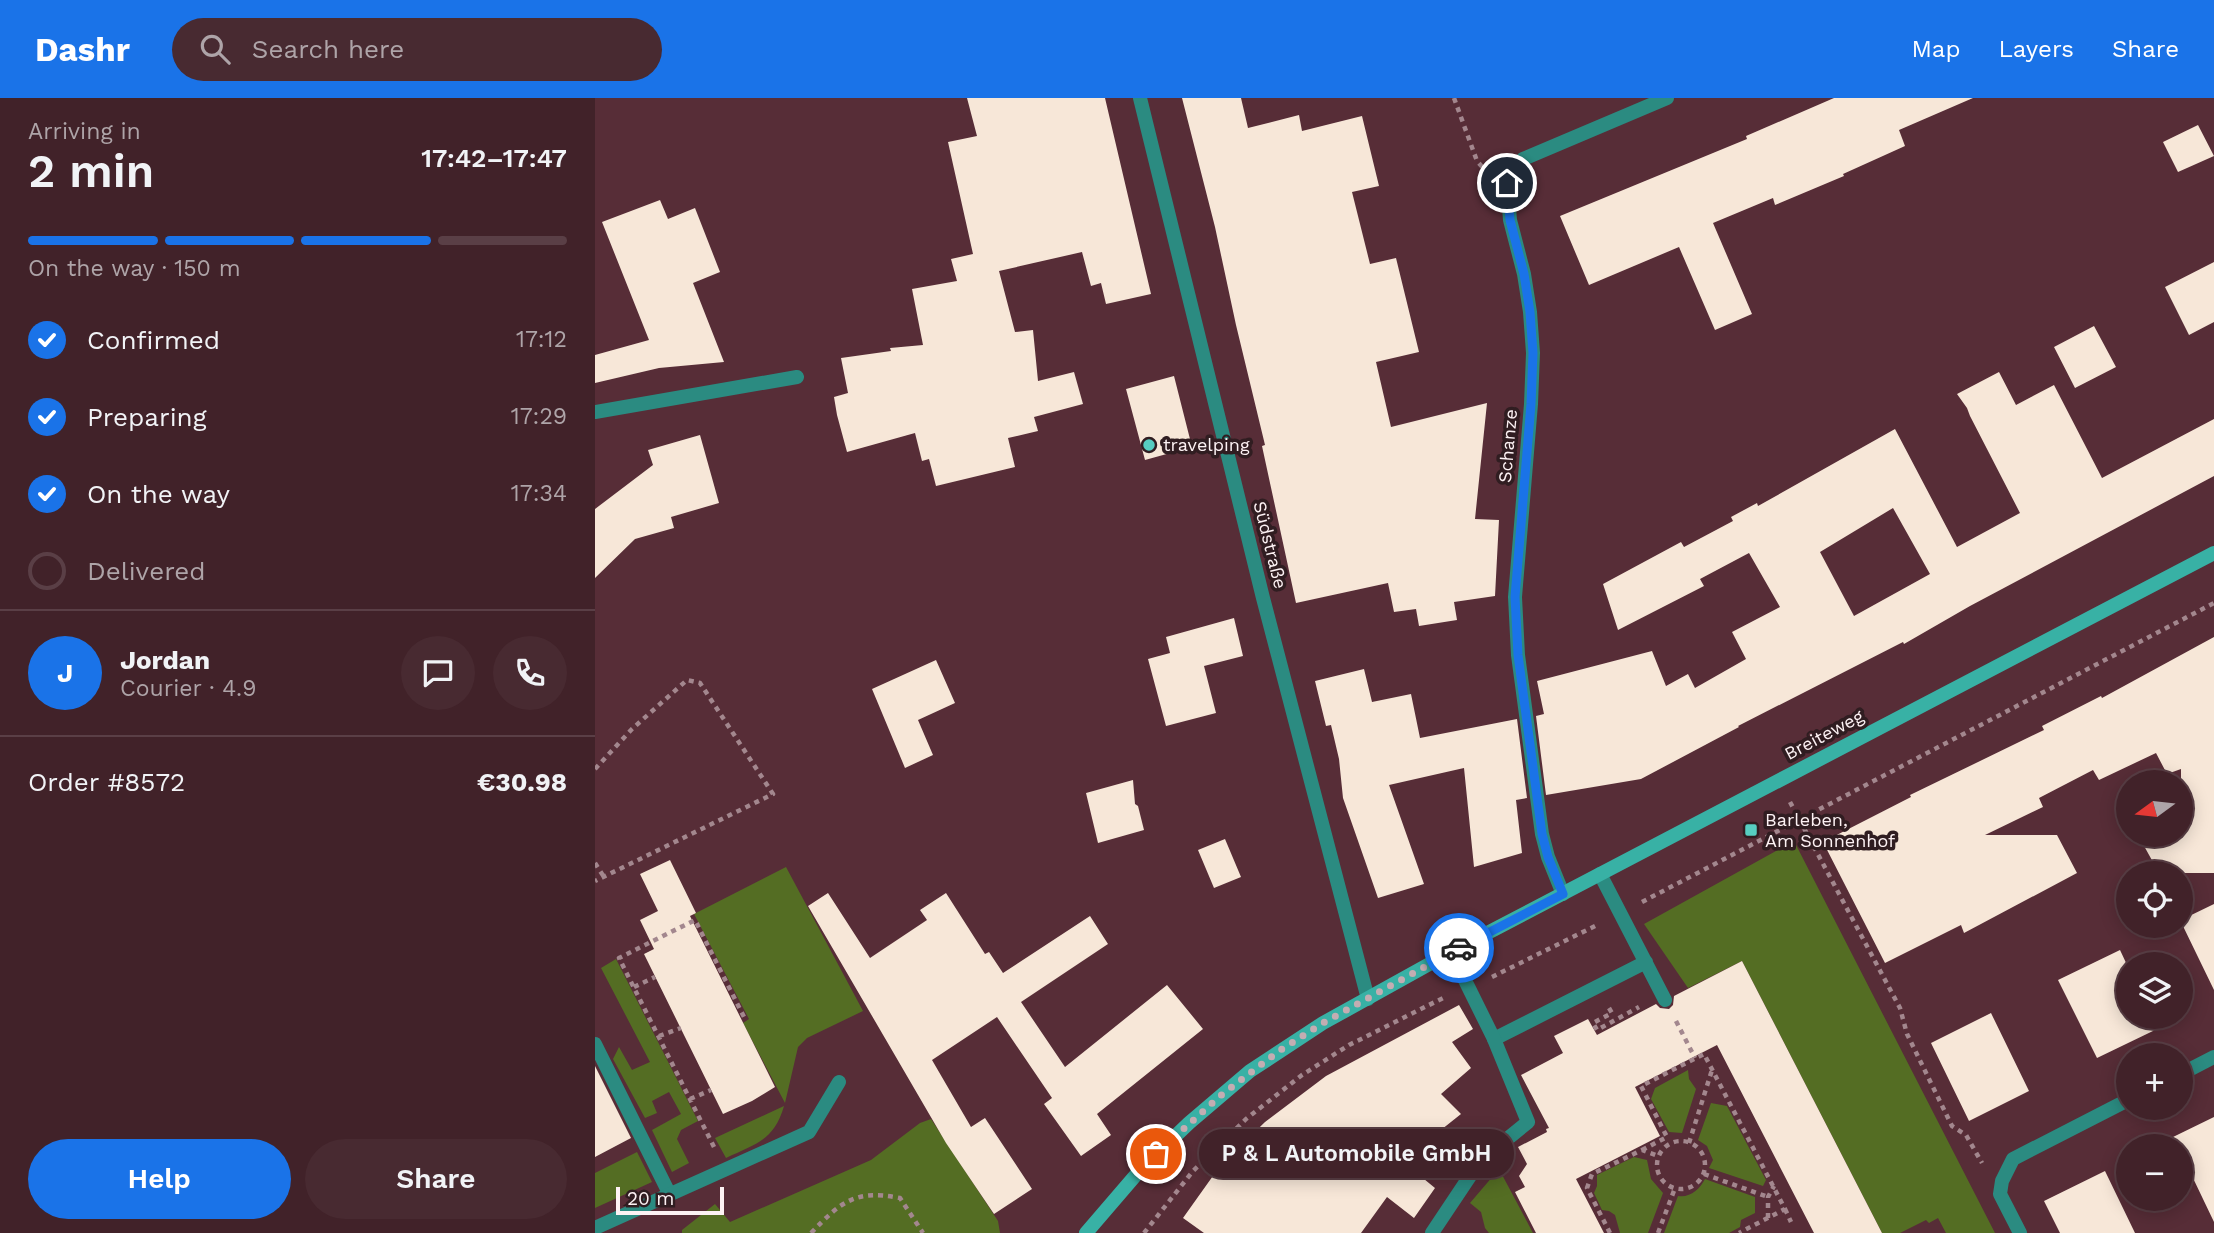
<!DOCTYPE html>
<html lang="en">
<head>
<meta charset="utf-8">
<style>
	:root { --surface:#412229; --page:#482a31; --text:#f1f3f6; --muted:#aea4a8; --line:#5a3f46; --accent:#1a73e8 }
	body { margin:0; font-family:"Work Sans",sans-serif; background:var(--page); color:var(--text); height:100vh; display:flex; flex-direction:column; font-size:26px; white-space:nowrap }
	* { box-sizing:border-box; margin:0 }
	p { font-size:23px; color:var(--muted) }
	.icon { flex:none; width:38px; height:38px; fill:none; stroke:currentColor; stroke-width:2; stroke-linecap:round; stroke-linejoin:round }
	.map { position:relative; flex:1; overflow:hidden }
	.sheet { display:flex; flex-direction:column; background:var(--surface); width:595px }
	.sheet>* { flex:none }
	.needle { width:46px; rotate:255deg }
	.fabs { position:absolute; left:1521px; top:672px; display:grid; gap:14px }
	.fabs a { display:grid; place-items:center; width:77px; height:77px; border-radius:50%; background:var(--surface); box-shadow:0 4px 18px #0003,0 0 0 2px var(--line); font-size:35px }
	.scale { position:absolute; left:21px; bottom:18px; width:108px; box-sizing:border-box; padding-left:7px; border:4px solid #fdf2f4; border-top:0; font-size:19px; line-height:24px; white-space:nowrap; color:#fdf2f4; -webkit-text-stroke:5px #301d21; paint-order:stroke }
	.pin { position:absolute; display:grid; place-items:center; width:60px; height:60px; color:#fff; margin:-30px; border:4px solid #fff; border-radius:50%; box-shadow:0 2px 7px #0007 }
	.courier { position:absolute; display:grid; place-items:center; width:70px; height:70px; margin:-35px; border:5px solid #1a73e8; border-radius:50%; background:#fff; color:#222; box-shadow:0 2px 9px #0007 }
	.bubble { position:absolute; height:49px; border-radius:24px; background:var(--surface); box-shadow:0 4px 18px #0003,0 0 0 2px var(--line); font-size:23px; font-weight:600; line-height:49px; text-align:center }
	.summary em { font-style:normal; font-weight:600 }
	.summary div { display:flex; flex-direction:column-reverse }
	.summary { display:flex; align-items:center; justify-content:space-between; height:119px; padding:0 28px }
	h1 { font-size:46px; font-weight:600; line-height:52px }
	.bar { display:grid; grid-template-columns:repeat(4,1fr); gap:10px 7px; align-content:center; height:84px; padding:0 28px }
	.bar i { height:9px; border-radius:5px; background:var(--line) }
	.bar .active { background:var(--accent) }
	.bar p { grid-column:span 4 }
	.line { display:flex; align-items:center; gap:18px; padding:0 28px; border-top:2px solid var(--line) }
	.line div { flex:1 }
	.round { display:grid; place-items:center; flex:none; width:74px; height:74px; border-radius:37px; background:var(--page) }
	ol { padding:0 28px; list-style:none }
	li { display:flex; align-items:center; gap:21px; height:77px }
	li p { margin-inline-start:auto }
	li .icon { padding:7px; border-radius:50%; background:var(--accent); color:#fff; stroke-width:4 }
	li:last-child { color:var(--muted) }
	li i { width:38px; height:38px; border:4px solid var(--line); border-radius:50% }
	.cta { display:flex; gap:14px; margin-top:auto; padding:14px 28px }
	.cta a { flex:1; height:80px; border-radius:42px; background:var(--accent); color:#fff; font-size:28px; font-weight:600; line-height:80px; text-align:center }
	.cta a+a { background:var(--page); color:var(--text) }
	header { display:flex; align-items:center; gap:42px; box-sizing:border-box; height:98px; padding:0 35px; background:var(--accent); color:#fff }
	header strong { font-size:33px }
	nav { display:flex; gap:38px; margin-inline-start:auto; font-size:24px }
	.search { width:490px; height:63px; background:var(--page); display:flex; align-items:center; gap:18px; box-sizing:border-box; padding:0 24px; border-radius:38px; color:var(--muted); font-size:26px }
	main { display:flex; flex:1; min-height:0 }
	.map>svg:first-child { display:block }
</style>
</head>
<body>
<header>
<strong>Dashr</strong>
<div class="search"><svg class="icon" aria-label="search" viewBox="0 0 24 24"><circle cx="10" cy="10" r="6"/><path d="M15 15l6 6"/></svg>Search here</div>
<nav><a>Map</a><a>Layers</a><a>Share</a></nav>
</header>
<main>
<section class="sheet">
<div class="summary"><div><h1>2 min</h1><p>Arriving in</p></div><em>17:42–17:47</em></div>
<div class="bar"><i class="active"></i><i class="active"></i><i class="active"></i><i></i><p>On the way · 150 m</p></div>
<ol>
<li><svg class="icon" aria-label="check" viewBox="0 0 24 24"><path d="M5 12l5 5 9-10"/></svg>Confirmed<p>17:12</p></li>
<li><svg class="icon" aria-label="check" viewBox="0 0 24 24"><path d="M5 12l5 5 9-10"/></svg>Preparing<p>17:29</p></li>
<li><svg class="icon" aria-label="check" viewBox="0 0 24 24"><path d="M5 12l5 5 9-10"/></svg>On the way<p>17:34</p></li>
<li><i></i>Delivered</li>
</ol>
<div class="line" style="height:126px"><b class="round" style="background:var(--accent);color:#fff">J</b><div><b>Jordan</b><p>Courier · 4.9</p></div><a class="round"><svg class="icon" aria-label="chat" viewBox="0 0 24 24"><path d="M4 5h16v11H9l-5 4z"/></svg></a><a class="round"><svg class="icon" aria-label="phone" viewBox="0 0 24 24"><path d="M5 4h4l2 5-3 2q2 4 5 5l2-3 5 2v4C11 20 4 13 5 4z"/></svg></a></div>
<div class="line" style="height:91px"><div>Order #8572</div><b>€30.98</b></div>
<div class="cta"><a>Help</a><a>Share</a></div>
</section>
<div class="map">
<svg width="1619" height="1135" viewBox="0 0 1619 1135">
	<rect width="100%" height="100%" fill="#572d37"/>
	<path fill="#546d23" d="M1199 743 1400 1135H1351L1343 1120 1334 1125 1331 1122 1305 1135H1287L1147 863 1093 890 1049 826Z
		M191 769 268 913 212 940 203 949 190 1005 148 925 154 921 99 816Z
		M21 861 103 1023 86 1032 82 1041 94 1065 77 1074 57 1032 86 1016 74 994 57 1003 62 1015 50 1020 18 961 24 949 37 972 55 964 6 870Z
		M1093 972 1094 981 1101 991 1087 1035 1074 1034 1056 1001 1060 990Z
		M1116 1005 1132 1008 1171 1082 1168 1088 1114 1070 1118 1062 1112 1048 1103 1042Z
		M189 1008C179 1043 160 1046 131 1060L120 1040Z
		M336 1021 403 1123 405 1135H87V1132L120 1106 135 1124 276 1062 325 1025Z
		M42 1054 57 1084 0 1110V1075Z
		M1039 1059 1052 1062 1056 1081 1068 1095 1053 1135H1025L1020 1117 1014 1113 1007 1112 999 1095 1002 1088V1077Z
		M904 1071 938 1135H894L890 1130 886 1114 875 1105Z
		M1110 1081 1160 1099V1115L1146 1122 1145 1129 1134 1135H1069L1083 1098C1095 1100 1105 1091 1110 1081Z"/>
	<path fill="#f7e7d8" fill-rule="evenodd" d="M372 0H510L556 196 511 206 506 185 496 188 487 154 404 173 420 234 438 232 443 283 479 274 488 306 439 319 443 333 413 340 420 369 341 388 334 361 327 363 320 335 252 354 242 317 239 299 253 295 246 260 296 253 295 250 328 247 317 191 362 183 356 161 378 156 353 44 382 38Z
		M587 0H646L653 30 704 17 707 33 767 18 784 88 757 94 775 166 801 160 824 254 781 264 796 329 892 305 880 421 904 422 900 498 859 504 862 522 824 528 821 511 799 514 793 485 701 505 667 348 670 347 641 227 620 129Z
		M1239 0H1378L1304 32 1310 48 1248 76 1249 78 1180 107 1178 100 1118 125 1157 216 1120 232 1084 149 994 187 965 118 1152 41 1151 38Z
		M1603 27 1619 58 1583 74 1568 44Z
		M65 102 73 121 100 110 125 174 98 185 129 264 64 270 0 285V257L54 242 7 124Z
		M1619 164V224L1594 237 1570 189Z
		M1499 228 1521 269 1480 290 1459 249Z
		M1404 274 1421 307 1459 287 1507 380 1619 321V378L1375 508 1309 546 1308 544 1143 628 1144 629 1046 681 951 697 941 618 949 616 942 583 1057 553 1071 588 1093 576 1100 590 1151 561 1137 534 1185 509 1154 455 1105 481 1109 488 1023 532 1008 486 1086 444 1089 449 1138 423 1136 419 1162 405 1163 408 1300 331 1362 449 1425 415 1375 318 1372 310 1362 296ZM1298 410 1335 476 1259 518 1225 454Z
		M579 278 597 349 550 362 531 291Z
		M105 337 124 405 76 419 79 430 40 441 0 480V411L58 367 53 352Z
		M639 520 648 558 609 568 621 615 571 628 553 561 575 555 571 539Z
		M1619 539V775H1564L1543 737H1586V671L1572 676 1561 655 1504 682 1498 672 1444 700 1448 709 1390 737H1462L1482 775 1369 835 1366 827 1290 865 1228 744 1316 699 1315 697 1449 632 1447 628 1506 598 1507 600Z
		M341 562 360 605 323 622 338 657 310 670 277 591Z
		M769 571 777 604 816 596 825 640 922 621 932 700 921 702 927 755 879 769 869 670 794 687 829 786 783 800 748 700 744 661 736 627 731 628 720 583Z
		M538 682 540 706 543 708 549 732 503 745 491 695Z
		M630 741 646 779 619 790 603 752Z
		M75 762 101 815 95 818 180 989 157 1003 128 1016 49 856 59 851 45 822 63 813 45 776Z
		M233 795 275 860 332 822 325 812 351 795 390 856 394 854 408 875 495 818 513 846 426 904 470 969 572 887 608 931 502 1016 516 1037 486 1058 449 1006 457 1000 402 919 337 962 376 1029 390 1020 437 1091 399 1116 351 1045 213 808Z
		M1619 806V892L1586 824V822Z
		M1525 852 1533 869V919H1587L1502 960 1463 882Z
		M1147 863 1287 1135H1219L1122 947 1040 989 1065 1038 981 1081 1009 1135H941L920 1094 930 1089 924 1078 932 1066 923 1049 952 1034 951 1031 954 1030 926 977 968 955 959 938 993 921 1002 937 1061 906 1065 910 1074 911 1078 907 1079 898Z
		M864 907 878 931 857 944 876 970 846 996 866 1016 807 1063 840 1090 819 1120 792 1099 766 1135H609L588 1120 625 1068 670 1024 731 978Z
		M1396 915 1434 993 1374 1023 1336 945Z
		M0 968 36 1040 0 1059Z
		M1619 1019V1124L1586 1055V1048H1582L1578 1039Z
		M1510 1073 1540 1135H1465L1449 1103Z"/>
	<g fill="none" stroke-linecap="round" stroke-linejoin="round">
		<path stroke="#a3878e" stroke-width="4.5" stroke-dasharray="5 5" stroke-linecap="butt" d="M859 0 882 63 890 72
			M0 671 37 631 92 582 105 585 178 696 0 783
			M1195 704 1305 910 1312 936 1357 1028 1371 1037 1387 1065
			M0 765 9 779
			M1047 804 1619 505
			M897 879 1002 827
			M39 889 60 879
			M1014 910 1017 915 998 925 1002 932 1044 909
			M1081 923 1100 960
			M64 938 86 930
			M95 1001 116 992
			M1062 1067a24 24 0 1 1 48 0a24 24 0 1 1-48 0Z
			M1094 1045 1117 972
			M119 1049 24 860 100 822 149 919 146 921
			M1047 1052 1072 1039 1046 988 1109 956 1190 1111 1144 1135
			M1109 1076 1173 1099
			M1190 1111 1196 1124
			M1173 1120V1099L1179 1088
			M216 1135C246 1104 260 1091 305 1100L328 1135
			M549 1135 598 1073 651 1021 707 977 754 947 850 899
			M1015 1135 992 1090 997 1076 1047 1052 1063 1058
			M1063 1135 1080 1090"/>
		<path stroke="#2b8b81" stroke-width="14" d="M0 314 202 279
			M1005 776 1070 902
			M899 941 1051 864
			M0 946 74 1095"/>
		<path stroke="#2b8b81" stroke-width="14" d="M545 0 668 500 773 901
			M968 796 953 759 947 736 923 557 920 499 936 306 938 255 935 214 929 176 915 122 912 85 918 73 928 61 1072 0
			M1586 976 1619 959
			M0 1130 214 1034 244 984
			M837 1135 885 1063 933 1024 899 941 856 854
			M1425 1135 1405 1096 1407 1083 1418 1061 1533 1002"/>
		<path stroke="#38b1a5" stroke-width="14" d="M491 1135 546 1071 594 1025 655 973 728 925 856 854 1619 455"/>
	</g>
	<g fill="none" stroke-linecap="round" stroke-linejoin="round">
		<path stroke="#c3adb2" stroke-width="7" stroke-dasharray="0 12.6" d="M561 1056 625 998 684 953 728 925 864 850"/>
		<path stroke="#1a73e8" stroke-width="9" d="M864 850 968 796 953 759 947 736 923 557 920 499 936 306 938 255 935 214 929 176 915 122 912 85"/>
	</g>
	<g fill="#57cec1" stroke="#301d21" stroke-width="2.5">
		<circle cx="554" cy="347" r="7"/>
		<rect x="1149" y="725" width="14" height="14" rx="3.5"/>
	</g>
	<g text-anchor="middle" stroke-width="7" stroke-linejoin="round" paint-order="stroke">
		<g font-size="18" fill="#fdf2f4" stroke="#301d21" text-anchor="start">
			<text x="568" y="353">travelping</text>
			<text x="1170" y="728">Barleben,<tspan x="1170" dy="21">Am Sonnenhof</tspan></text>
		</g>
		<g font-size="18" fill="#fdf2f4" stroke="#301d21">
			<text transform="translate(913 348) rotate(-85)" y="6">Schanze</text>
			<text transform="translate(675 447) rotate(76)" y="6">Südstraße</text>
			<text transform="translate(1229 637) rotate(-28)" y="6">Breiteweg</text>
		</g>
	</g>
</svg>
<div class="fabs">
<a><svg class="needle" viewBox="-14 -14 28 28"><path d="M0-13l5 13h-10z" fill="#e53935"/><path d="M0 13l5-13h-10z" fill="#aea4a8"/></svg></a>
<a><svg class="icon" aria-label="locate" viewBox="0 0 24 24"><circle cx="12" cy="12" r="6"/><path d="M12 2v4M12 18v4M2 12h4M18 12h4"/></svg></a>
<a><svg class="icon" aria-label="layers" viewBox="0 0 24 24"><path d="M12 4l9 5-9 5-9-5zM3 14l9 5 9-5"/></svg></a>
<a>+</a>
<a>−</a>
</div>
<div class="scale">20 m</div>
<div class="pin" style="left:561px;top:1056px;background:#ea580c"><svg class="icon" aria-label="bag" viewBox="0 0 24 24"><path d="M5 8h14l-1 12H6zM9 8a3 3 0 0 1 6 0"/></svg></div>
<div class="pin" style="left:912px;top:85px;background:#1f2937"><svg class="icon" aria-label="home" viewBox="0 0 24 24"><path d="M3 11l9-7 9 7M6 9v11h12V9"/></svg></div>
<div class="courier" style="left:864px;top:850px"><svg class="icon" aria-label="car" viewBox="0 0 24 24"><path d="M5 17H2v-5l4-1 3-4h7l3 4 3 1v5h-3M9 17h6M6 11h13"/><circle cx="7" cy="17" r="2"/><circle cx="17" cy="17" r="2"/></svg></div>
<div class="bubble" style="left:604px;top:1031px;width:315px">P &amp; L Automobile GmbH</div>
</div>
</main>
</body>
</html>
